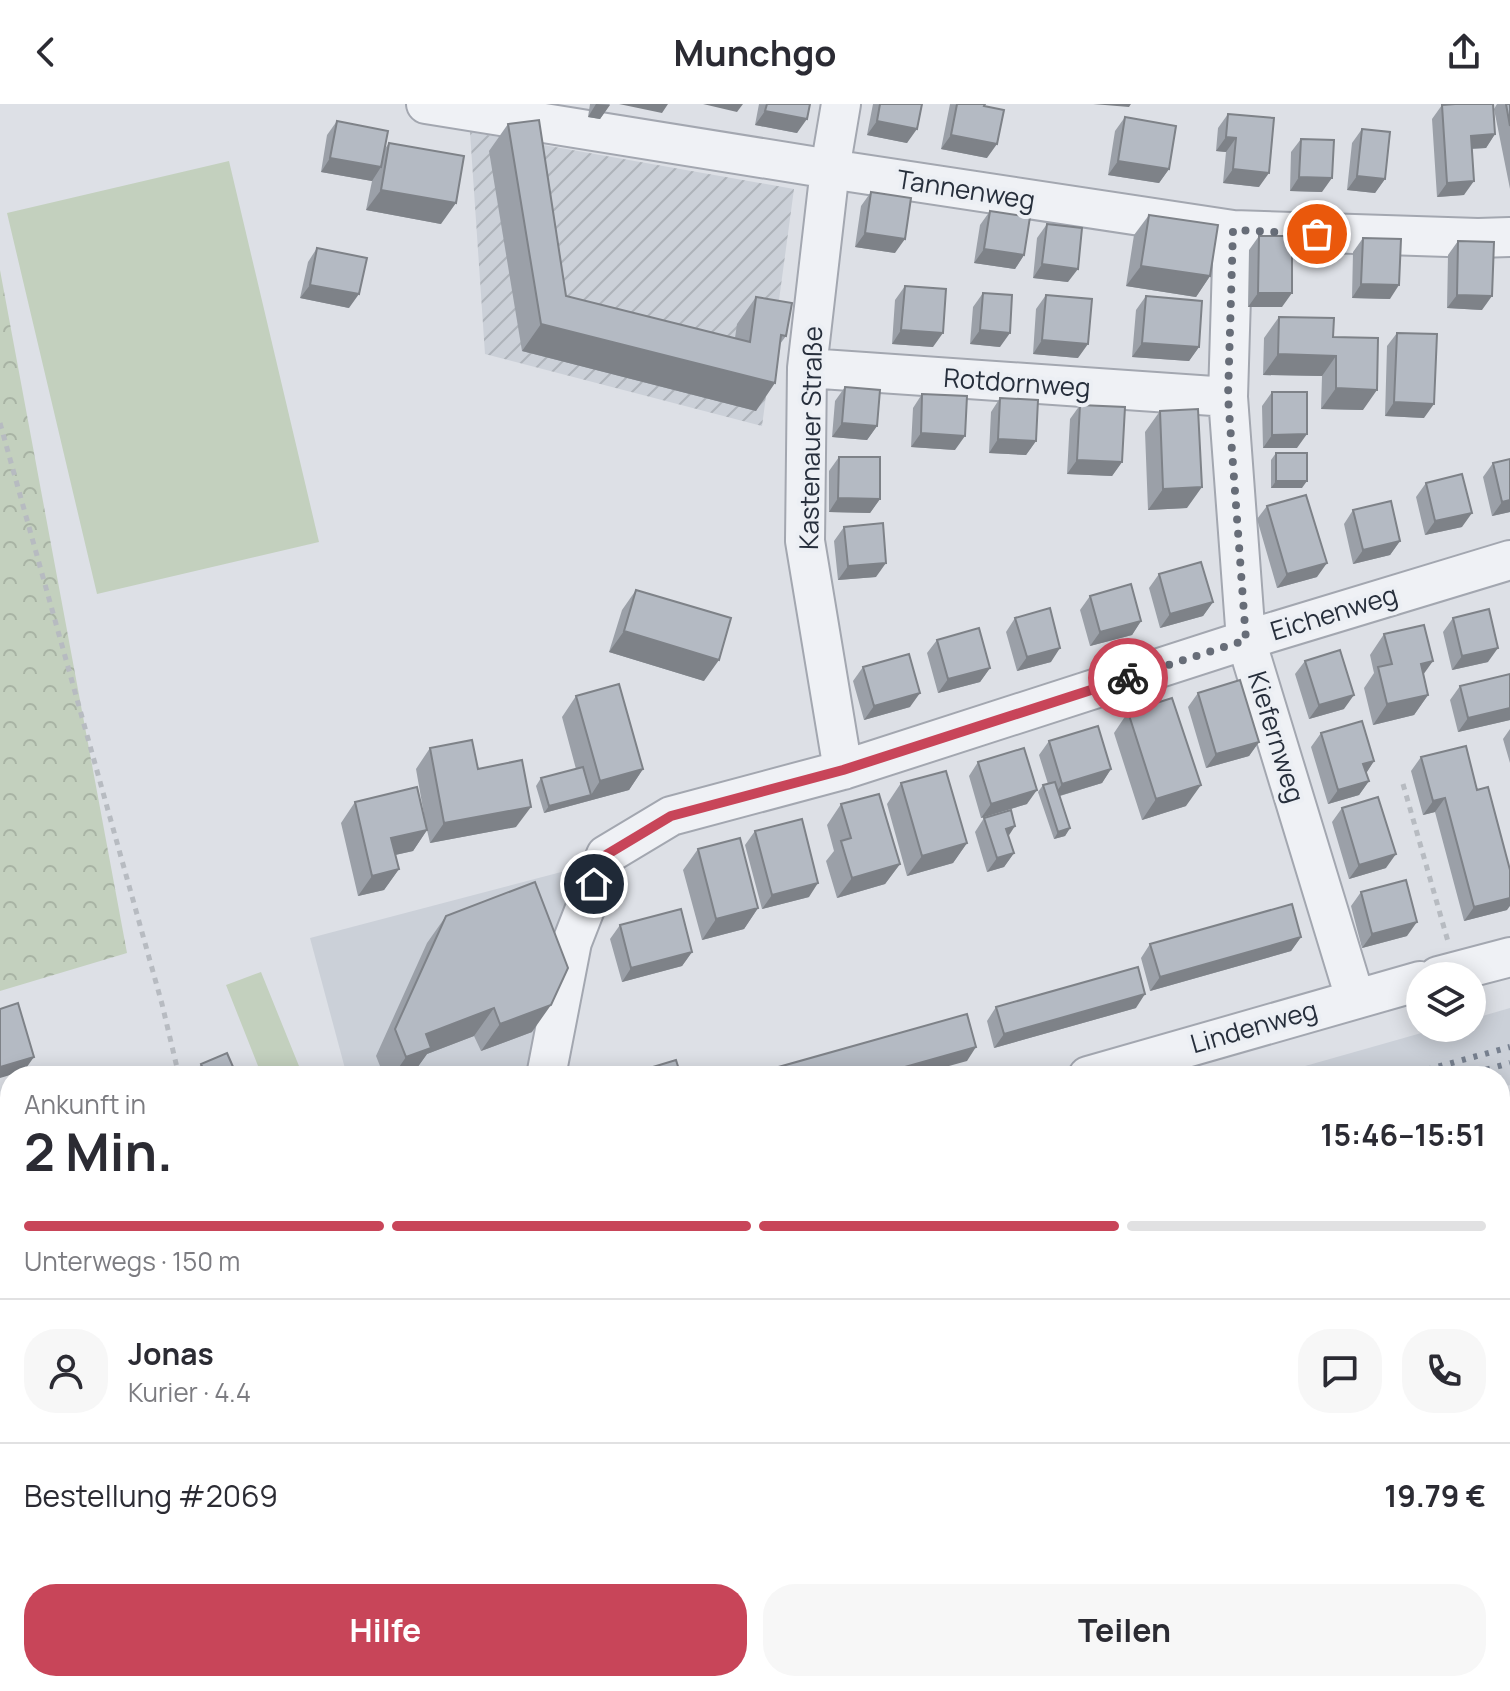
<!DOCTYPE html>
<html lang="de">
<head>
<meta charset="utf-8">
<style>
	:root { --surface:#fff; --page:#f7f7f7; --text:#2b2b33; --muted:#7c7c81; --line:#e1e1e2; --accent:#c84559 }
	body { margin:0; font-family:Manrope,sans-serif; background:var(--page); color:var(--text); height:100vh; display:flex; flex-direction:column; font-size:30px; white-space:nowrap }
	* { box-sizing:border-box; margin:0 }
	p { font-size:26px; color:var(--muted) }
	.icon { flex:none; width:44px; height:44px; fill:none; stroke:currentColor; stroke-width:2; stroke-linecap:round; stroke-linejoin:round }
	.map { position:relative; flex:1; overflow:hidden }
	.sheet { position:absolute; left:0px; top:962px; width:1510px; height:626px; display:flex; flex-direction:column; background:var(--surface); border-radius:32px 32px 0 0; box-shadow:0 4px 20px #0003 }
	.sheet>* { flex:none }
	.controls { position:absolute; left:1406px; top:858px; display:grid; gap:16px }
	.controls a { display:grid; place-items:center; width:80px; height:80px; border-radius:50%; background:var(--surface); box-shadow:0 4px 20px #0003; font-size:40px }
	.pin { position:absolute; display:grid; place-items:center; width:68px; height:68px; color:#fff; margin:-34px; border:4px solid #fff; border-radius:50%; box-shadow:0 2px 8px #0007 }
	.courier { position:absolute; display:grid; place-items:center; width:80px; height:80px; margin:-40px; border:6px solid #c84559; border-radius:50%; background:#fff; color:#222; box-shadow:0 2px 10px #0007 }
	.overview em { font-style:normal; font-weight:700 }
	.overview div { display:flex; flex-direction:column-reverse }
	.overview { display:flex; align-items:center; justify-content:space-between; height:136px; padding:0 24px }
	h1 { font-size:52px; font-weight:700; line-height:60px }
	.bar { display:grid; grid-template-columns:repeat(4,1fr); gap:12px 8px; align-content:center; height:96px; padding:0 24px }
	.bar i { height:10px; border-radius:6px; background:var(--line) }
	.bar .selected { background:var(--accent) }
	.bar p { grid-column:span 4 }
	.line { display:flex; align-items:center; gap:20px; padding:0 24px; border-top:2px solid var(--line) }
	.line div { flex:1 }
	.round { display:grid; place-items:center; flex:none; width:84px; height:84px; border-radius:32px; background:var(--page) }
	.button { display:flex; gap:16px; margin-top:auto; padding:16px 24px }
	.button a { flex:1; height:92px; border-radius:32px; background:var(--accent); color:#fff; font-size:32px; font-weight:700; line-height:92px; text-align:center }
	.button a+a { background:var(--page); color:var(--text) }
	header { display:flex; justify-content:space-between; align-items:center; height:104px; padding:0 24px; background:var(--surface); font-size:36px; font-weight:700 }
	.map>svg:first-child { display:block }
</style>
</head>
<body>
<header><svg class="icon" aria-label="back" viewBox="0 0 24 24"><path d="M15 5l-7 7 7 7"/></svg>Munchgo<svg class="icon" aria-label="share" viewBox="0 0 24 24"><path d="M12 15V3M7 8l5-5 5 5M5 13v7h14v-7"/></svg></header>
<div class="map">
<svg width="1510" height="1587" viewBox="0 0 1510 1587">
	<defs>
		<pattern id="industrial-furrows" width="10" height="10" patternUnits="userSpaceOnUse" patternTransform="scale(2)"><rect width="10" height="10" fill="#cbd0d8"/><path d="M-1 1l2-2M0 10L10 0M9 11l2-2" fill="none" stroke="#aeb3ba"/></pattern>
		<pattern id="grass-tufts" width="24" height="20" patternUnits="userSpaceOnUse" patternTransform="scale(2)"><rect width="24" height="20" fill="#c3d0be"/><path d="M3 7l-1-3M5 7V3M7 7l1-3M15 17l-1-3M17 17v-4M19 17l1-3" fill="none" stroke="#a8b3a4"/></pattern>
		<pattern id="forest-crowns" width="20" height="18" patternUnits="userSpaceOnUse" patternTransform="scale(2)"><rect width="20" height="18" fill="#c3d0be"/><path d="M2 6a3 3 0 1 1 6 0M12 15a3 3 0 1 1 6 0" fill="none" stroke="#a8b3a4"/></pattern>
	</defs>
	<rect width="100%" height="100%" fill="#dde0e6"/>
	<path fill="#cbd0d8" d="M588 761 533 972H347L310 834Z
		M1510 904V981L1500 984V972H1270L1439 924H1472V915Z"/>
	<path fill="url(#industrial-furrows)" d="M470 28 794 85 762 322 485 250Z
		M1500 1248 1510 1257V1587H584L583 1578H1500Z
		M103 1578H533L534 1581V1587H105Z"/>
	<path fill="url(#grass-tufts)" d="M10 1189V1281L0 1285V1203L2 1191Z"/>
	<path fill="url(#forest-crowns)" d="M0 166 127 849 0 887Z
		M0 1441 10 1469V1578H48L51 1587H0Z"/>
	<path fill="#c3d0be" d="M229 57 319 438 97 490 7 109Z
		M261 868 303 972H262L226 881Z"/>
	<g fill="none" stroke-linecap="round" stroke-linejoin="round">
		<path stroke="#99aec5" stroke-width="8" d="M0 1521 10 1561
			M14 1578 17 1587"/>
		<g stroke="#a3a7b0" stroke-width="42">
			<path id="minor" d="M426 0 830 65 1233 126 1478 134 1510 133
				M841 0 830 65 807 264 805 437 843 666
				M1233 126 1228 293 1246 536 1355 894
				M807 264 1228 293
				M1438 872 1510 853
				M546 972 572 838 606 751 671 712 843 666 1246 536 1510 456
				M1088 972 1420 877
				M1500 1042 1510 1039
				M10 1354 8 1363 10 1366
				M556 1578 558 1587"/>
		</g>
		<path stroke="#b7bbc1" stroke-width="5" stroke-dasharray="6 6" stroke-linecap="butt" d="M0 319 162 900 179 972
			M1403 680 1449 841
			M0 1413 10 1438
			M76 1578 80 1587
			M88 1578 90 1587"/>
		<use href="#minor" stroke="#eff1f5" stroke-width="38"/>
		<path stroke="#77808f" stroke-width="6" stroke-dasharray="4 8" stroke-linecap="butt" d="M1404 972 1510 943
			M1463 972 1510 959
			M0 1353 10 1350
			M0 1369 10 1366"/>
	</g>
	<path fill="#9ba0a8" d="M590 0H610L600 15 588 13Z
		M759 0H810L797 29 755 21Z
		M873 0H922L907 39 867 31Z
		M950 0H985L987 54 941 45Z
		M1497 0H1510V85L1494 5Z
		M1442 1 1495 30 1486 44 1472 45 1464 91 1437 93 1432 15Z
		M1228 10 1259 83 1223 79 1226 48 1216 47 1218 24Z
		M1125 13 1169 65 1159 79 1108 71 1115 27Z
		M337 17 384 46 389 39 441 120 366 106 372 77 321 68 327 31Z
		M508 20 566 192 735 234 737 220 756 193 786 232 780 240 756 307 522 247 489 47Z
		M1362 25 1385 75 1375 89 1347 86 1352 39Z
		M1301 35 1322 88 1290 87 1291 48Z
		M871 88 895 149 855 143 861 102Z
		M990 107 1024 151 1015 165 974 159 980 121Z
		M1149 111 1210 172 1196 193 1126 182 1134 131Z
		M1047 120 1068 178 1033 174 1037 134Z
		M1259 132 1282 203H1248L1249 146Z
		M1363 134 1390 195 1352 194 1353 148Z
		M1458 137 1482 206 1447 204 1448 151Z
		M317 144 349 204 300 194 308 158Z
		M905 182 933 243 892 240 895 196Z
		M983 189 1000 243 970 240 973 203Z
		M1046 191 1078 254 1033 250 1036 205Z
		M1146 192 1199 243 1189 257 1132 253 1136 206Z
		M1279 213 1333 233 1363 306 1321 305 1322 272 1263 271 1264 234Z
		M1397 229 1424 314 1385 312 1387 242Z
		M845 283 877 322 867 336 832 333 835 297Z
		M1272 288 1297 344H1263L1262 302Z
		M922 290 955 346 911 343 913 304Z
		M1000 294 1036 337 1026 351 989 349 991 308Z
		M1080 301 1122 358 1112 372 1067 370 1070 315Z
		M1160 307 1187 404 1148 406 1145 328Z
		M1276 349 1302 384H1271V356Z
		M839 353 880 395 870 409 829 408V367Z
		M1510 355V408L1492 412 1483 373 1493 359Z
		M1426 379 1462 423 1425 431 1416 393Z
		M1267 402 1317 473 1277 484 1257 415Z
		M1353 406 1400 437 1390 451 1353 460 1344 420Z
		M844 423 876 473 838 476 834 437Z
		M1159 470 1213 498 1203 512 1160 524 1149 484Z
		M636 486 704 577 609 548 622 506Z
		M1090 492 1141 517 1132 531 1090 542 1080 506Z
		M1015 514 1051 558 1017 567 1006 528Z
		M1453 514 1488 558 1452 566 1443 528Z
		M1384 530 1423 571 1428 591 1414 611 1373 621 1364 584 1374 569 1370 551Z
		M937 536 990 564 980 578 938 589 927 549Z
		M1305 557 1344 605 1309 615 1295 570Z
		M863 563 910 603 864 616 853 577Z
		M1510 570V616L1458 628 1450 596 1460 582Z
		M1198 589 1259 638 1249 652 1206 664 1188 603Z
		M576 592 643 665 629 686 544 709 536 682 541 674 576 665 562 613Z
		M1128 608 1186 702 1142 716 1114 629Z
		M1510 625V659L1503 635Z
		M1321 629 1374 657 1366 669 1369 677 1359 691 1328 700 1311 643Z
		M1049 637 1111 665 1102 679 1060 692 1070 724 1065 732 1054 735 1038 688 1043 681 1048 680 1039 651Z
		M430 644 478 665 516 723 430 739 427 726 413 747 395 751 399 765 384 786 358 792 341 719 355 698 426 722 416 665Z
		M1421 653 1507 806 1464 817 1435 708 1423 711 1411 667Z
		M978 658 1027 700 981 714 969 672Z
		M901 679 967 739 953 759 907 772 887 700Z
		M841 700 900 760 885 780 837 794 826 757 834 747 827 721Z
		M1342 704 1386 764 1349 775 1332 718Z
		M984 714 1014 749 1004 763 987 768 975 728Z
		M755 727 809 793 762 805 745 741Z
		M698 745 758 804 744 825 702 836 683 766Z
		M1361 788 1407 832 1362 844 1351 802Z
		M446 812 532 928 481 947 474 932 427 950 412 971 384 972 376 952 427 839Z
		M620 821 692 848 682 862 622 878 610 835Z
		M1301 833 1291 847 1150 887 1141 854 1150 840Z
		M996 903 1136 904 994 944 987 917Z
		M201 960 237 972H193Z
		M195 1578H326L302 1587H198Z
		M600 1578H1338L1337 1587H600Z
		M1383 1578H1500L1510 1587H1383Z"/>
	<path fill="#7e8288" d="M596 0 610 1 600 15 588 13Z
		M619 0H668L662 9Z
		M703 0H743L737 8Z
		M1093 0H1131L1129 3Z
		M765 7 807 15 797 29 755 21Z
		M877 17 917 25 907 39 867 31Z
		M1495 30 1486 44 1461 45 1471 32Z
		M951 31 997 40 987 54 941 45Z
		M1226 33 1236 34 1226 48 1216 47Z
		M330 54 381 63 372 77 321 68Z
		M1118 57 1169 65 1159 79 1108 71Z
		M1233 65 1269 69 1259 83 1223 79Z
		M1357 72 1385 75 1375 89 1347 86Z
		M1299 73 1332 74 1322 88 1290 87Z
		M1474 77 1464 91 1437 93 1447 79Z
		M381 86 456 99 441 120 366 106Z
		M865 129 905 135 895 149 855 143Z
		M984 145 1024 151 1015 165 974 159Z
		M1042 160 1078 165 1068 178 1033 174Z
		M1141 162 1210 172 1196 193 1126 182Z
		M1361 180 1399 181 1390 195 1352 194Z
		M310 181 359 190 349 204 300 194Z
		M1258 189H1292L1282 203H1248Z
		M1457 191 1492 192 1482 206 1447 204Z
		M541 220 775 279 756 307 522 247Z
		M901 226 943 229 933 243 892 240Z
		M980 226 1010 229 1000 243 970 240Z
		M1042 236 1088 240 1078 254 1033 250Z
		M1142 239 1199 243 1189 257 1132 253Z
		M1278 250 1336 252 1322 272 1263 271Z
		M1336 284 1377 286 1363 306 1321 305Z
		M1394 298 1434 300 1424 314 1385 312Z
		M842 319 877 322 867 336 832 333Z
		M921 329 965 332 955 346 911 343Z
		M1307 330 1297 344H1263L1272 331Z
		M998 335 1036 337 1026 351 989 349Z
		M1077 356 1122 358 1112 372 1067 370Z
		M1276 377H1307L1302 384H1271Z
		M1202 383 1187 404 1148 406 1163 385Z
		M838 394 880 395 870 409 829 408Z
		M1510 396V408L1492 412 1502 398Z
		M1472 409 1462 423 1425 431 1435 417Z
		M1400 437 1390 451 1353 460 1363 446Z
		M886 459 876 473 838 476 848 462Z
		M1327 459 1317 473 1277 484 1287 470Z
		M1213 498 1203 512 1160 524 1170 510Z
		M1141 517 1132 531 1090 542 1100 528Z
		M624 527 719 556 704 577 609 548Z
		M1060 544 1051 558 1017 567 1027 553Z
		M1498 544 1488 558 1452 566 1462 552Z
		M1433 557 1418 578 1421 560Z
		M990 564 980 578 938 589 948 575Z
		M920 589 910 603 864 616 874 602Z
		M1354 591 1344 605 1309 615 1319 601Z
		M1428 591 1414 611 1373 621 1387 600Z
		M1510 604V616L1458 628 1468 614Z
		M1259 638 1249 652 1206 664 1216 650Z
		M1374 657 1365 671 1363 660Z
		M643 665 629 686 544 709 549 702 591 691 600 677Z
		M1111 665 1102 679 1052 694 1062 680Z
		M1369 677 1359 691 1328 700 1338 686Z
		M1201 681 1186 702 1142 716 1156 695Z
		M1037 686 1027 700 981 714 991 700Z
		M1445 694 1435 708 1423 711 1433 697Z
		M531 703 516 723 430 739 444 719Z
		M1015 722 1006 736V725Z
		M1070 724 1065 732 1054 735 1058 728Z
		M427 726 413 747 377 755 391 734Z
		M967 739 953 759 907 772 922 752Z
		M1014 749 1004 763 987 768 997 754Z
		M1396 750 1386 764 1349 775 1359 761Z
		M900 760 885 780 837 794 852 774Z
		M399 765 384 786 358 792 372 772Z
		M818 779 809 793 762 805 772 791Z
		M1510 794V802L1507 806 1464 817 1474 803Z
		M758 804 744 825 702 836 716 815Z
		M1417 818 1407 832 1362 844 1372 830Z
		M1301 833 1291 847 1150 887 1160 873Z
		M692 848 682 862 622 878 631 864Z
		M1145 890 1136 904 994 944 1004 930Z
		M551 901 532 928 481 947 500 920Z
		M494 904 474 932 427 950 412 971 393 972 406 953 426 930Z
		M976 943 967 957 913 972H873Z
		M34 953 24 967 0 974V963Z
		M10 1051V1057L0 1060V1055Z
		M273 1578H326L302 1587H250Z
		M489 1578H498L485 1583Z"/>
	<path fill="#b4bac3" stroke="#7e8288" stroke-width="2" d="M767 0H810L807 15 765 7Z
		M880 0H922L917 25 877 17Z
		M957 0H985L984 2 1004 6 997 40 951 31Z
		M1455 0H1493L1495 30 1471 32 1474 77 1447 79 1442 1Z
		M1506 0H1510V22Z
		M1228 10 1274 14 1269 69 1233 65 1236 34 1226 33Z
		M1125 13 1176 22 1169 65 1118 57Z
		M539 16 566 192 750 238 756 193 792 199 786 232 781 231 775 279 541 220 508 20Z
		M337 17 388 27 381 63 330 54Z
		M1362 25 1390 28 1385 75 1357 72Z
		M1301 35 1334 36 1332 74 1299 73Z
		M389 39 464 52 456 99 381 86Z
		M871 88 911 94 905 135 865 129Z
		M990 107 1030 113 1024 151 984 145Z
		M1149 111 1218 121 1210 172 1141 162Z
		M1047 120 1082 124 1078 165 1042 160Z
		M1259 132H1292V189H1258Z
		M1363 134 1401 135 1399 181 1361 180Z
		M1458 137 1494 138 1492 192 1457 191Z
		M317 144 367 154 359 190 310 181Z
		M905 182 946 185 943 229 901 226Z
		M983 189 1012 191 1010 229 980 226Z
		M1046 191 1092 195 1088 240 1042 236Z
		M1146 192 1202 197 1199 243 1142 239Z
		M1279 213 1334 214 1333 233 1378 234 1377 286 1336 284V252L1278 250Z
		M1397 229 1437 230 1434 300 1394 298Z
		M845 283 880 286 877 322 842 319Z
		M1272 288H1307V330L1272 331Z
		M922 290 967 292 965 332 921 329Z
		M1000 294 1038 296 1036 337 998 335Z
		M1080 301 1125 303 1122 358 1077 356Z
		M1198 305 1202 383 1163 385 1160 307Z
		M1276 349H1307V377H1276Z
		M839 353H880V395L838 394Z
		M1510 355V396L1502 398 1493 359Z
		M1462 370 1472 409 1435 417 1426 379Z
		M1306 391 1327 459 1287 470 1267 402Z
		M1391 397 1400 437 1363 446 1353 406Z
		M883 419 886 459 848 462 844 423Z
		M1201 458 1213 498 1170 510 1159 470Z
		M1131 480 1141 517 1100 528 1090 492Z
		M636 486 731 514 719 556 624 527Z
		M1050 504 1060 544 1027 553 1015 514Z
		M1489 505 1498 544 1462 552 1453 514Z
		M1424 521 1433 557 1421 560 1428 591 1387 600 1378 563 1392 560 1384 530Z
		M979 524 990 564 948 575 937 536Z
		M1340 546 1354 591 1319 601 1305 557Z
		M909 550 920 589 874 602 863 563Z
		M1510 570V604L1468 614 1460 582Z
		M1240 576 1259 638 1216 650 1198 589Z
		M619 580 643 665 600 677 576 592Z
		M1172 594 1201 681 1156 695 1128 608Z
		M1362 617 1374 657 1363 660 1369 677 1338 686 1321 629Z
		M1098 622 1111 665 1062 680 1049 637Z
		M472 636 478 665 522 656 531 703 444 719 430 644Z
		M1466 642 1477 686 1488 683 1510 766V794L1474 803 1445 694 1433 697 1421 653Z
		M1024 644 1037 686 991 700 978 658Z
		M583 663 591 691 549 702 541 674Z
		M946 667 967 739 922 752 901 679Z
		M1055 678 1070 724 1058 728 1043 681Z
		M417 683 427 726 391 734 399 765 372 772 355 698Z
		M879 690 900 760 852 774 841 737 851 734 841 700Z
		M1378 693 1396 750 1359 761 1342 704Z
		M1011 706 1015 722 1006 725 1014 749 997 754 984 714Z
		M802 715 818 779 772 791 755 727Z
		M740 734 758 804 716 815 698 745Z
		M1406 776 1417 818 1372 830 1361 788Z
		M535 778 568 864 551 901 500 920 494 904 426 930 431 944 406 953 395 925 446 812Z
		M1292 800 1301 833 1160 873 1150 840Z
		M681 805 692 848 631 864 620 821Z
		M1138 863 1145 890 1004 930 996 903Z
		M18 899 34 953 0 963V905Z
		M967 910 976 943 873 972H750V971Z
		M227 949 237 972H206L201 960Z
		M676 956 681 972H623Z
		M10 998V1051L0 1055V1001Z
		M1500 1397H1510V1587H1400L1401 1578H1500Z
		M224 1578H273L250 1587H228Z
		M618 1578H1338L1337 1587H617Z"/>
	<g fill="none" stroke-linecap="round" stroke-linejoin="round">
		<path stroke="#676d78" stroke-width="8" stroke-dasharray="0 14.4" d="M1128 574 1246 536 1228 293 1233 126 1317 130"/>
		<path stroke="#c84559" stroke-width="10" d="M594 780 606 751 671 712 843 666 1128 574"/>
	</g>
	<g text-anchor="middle" stroke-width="8" stroke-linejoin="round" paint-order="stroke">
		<g font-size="26" fill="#272f3c" stroke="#eceff4">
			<text transform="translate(966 86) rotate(9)" y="9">Tannenweg</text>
			<text transform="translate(1017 279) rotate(4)" y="9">Rotdornweg</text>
			<text transform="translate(811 334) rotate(-89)" y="9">Kastenauer Straße</text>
			<text transform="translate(1334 509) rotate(-17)" y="9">Eichenweg</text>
			<text transform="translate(1276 633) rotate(73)" y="9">Kiefernweg</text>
			<text transform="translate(1254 923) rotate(-16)" y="9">Lindenweg</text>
		</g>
	</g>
</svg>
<div class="controls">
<a><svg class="icon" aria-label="layers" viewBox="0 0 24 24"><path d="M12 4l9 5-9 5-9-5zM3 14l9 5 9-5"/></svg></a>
</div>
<div class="pin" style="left:1317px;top:130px;background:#ea580c"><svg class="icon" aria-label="bag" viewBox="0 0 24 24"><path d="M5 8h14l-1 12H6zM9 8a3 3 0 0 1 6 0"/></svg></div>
<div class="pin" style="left:594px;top:780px;background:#1f2937"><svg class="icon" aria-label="home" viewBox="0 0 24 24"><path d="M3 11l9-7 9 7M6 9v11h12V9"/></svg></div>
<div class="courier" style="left:1128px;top:574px"><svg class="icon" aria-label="bike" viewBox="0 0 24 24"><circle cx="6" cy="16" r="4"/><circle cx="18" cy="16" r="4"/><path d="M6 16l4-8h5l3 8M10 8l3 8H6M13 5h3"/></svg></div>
<section class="sheet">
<div class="overview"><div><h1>2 Min.</h1><p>Ankunft in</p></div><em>15:46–15:51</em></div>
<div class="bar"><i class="selected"></i><i class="selected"></i><i class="selected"></i><i></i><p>Unterwegs · 150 m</p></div>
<div class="line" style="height:144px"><a class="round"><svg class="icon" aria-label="person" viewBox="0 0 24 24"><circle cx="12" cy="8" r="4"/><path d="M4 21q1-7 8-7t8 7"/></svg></a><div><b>Jonas</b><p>Kurier · 4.4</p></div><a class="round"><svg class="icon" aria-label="chat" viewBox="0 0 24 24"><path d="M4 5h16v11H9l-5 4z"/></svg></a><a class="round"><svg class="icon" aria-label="phone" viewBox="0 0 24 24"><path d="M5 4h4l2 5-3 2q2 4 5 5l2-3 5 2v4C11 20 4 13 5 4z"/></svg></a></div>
<div class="line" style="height:104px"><div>Bestellung #2069</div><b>19.79 €</b></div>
<div class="button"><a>Hilfe</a><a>Teilen</a></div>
</section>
</div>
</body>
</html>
